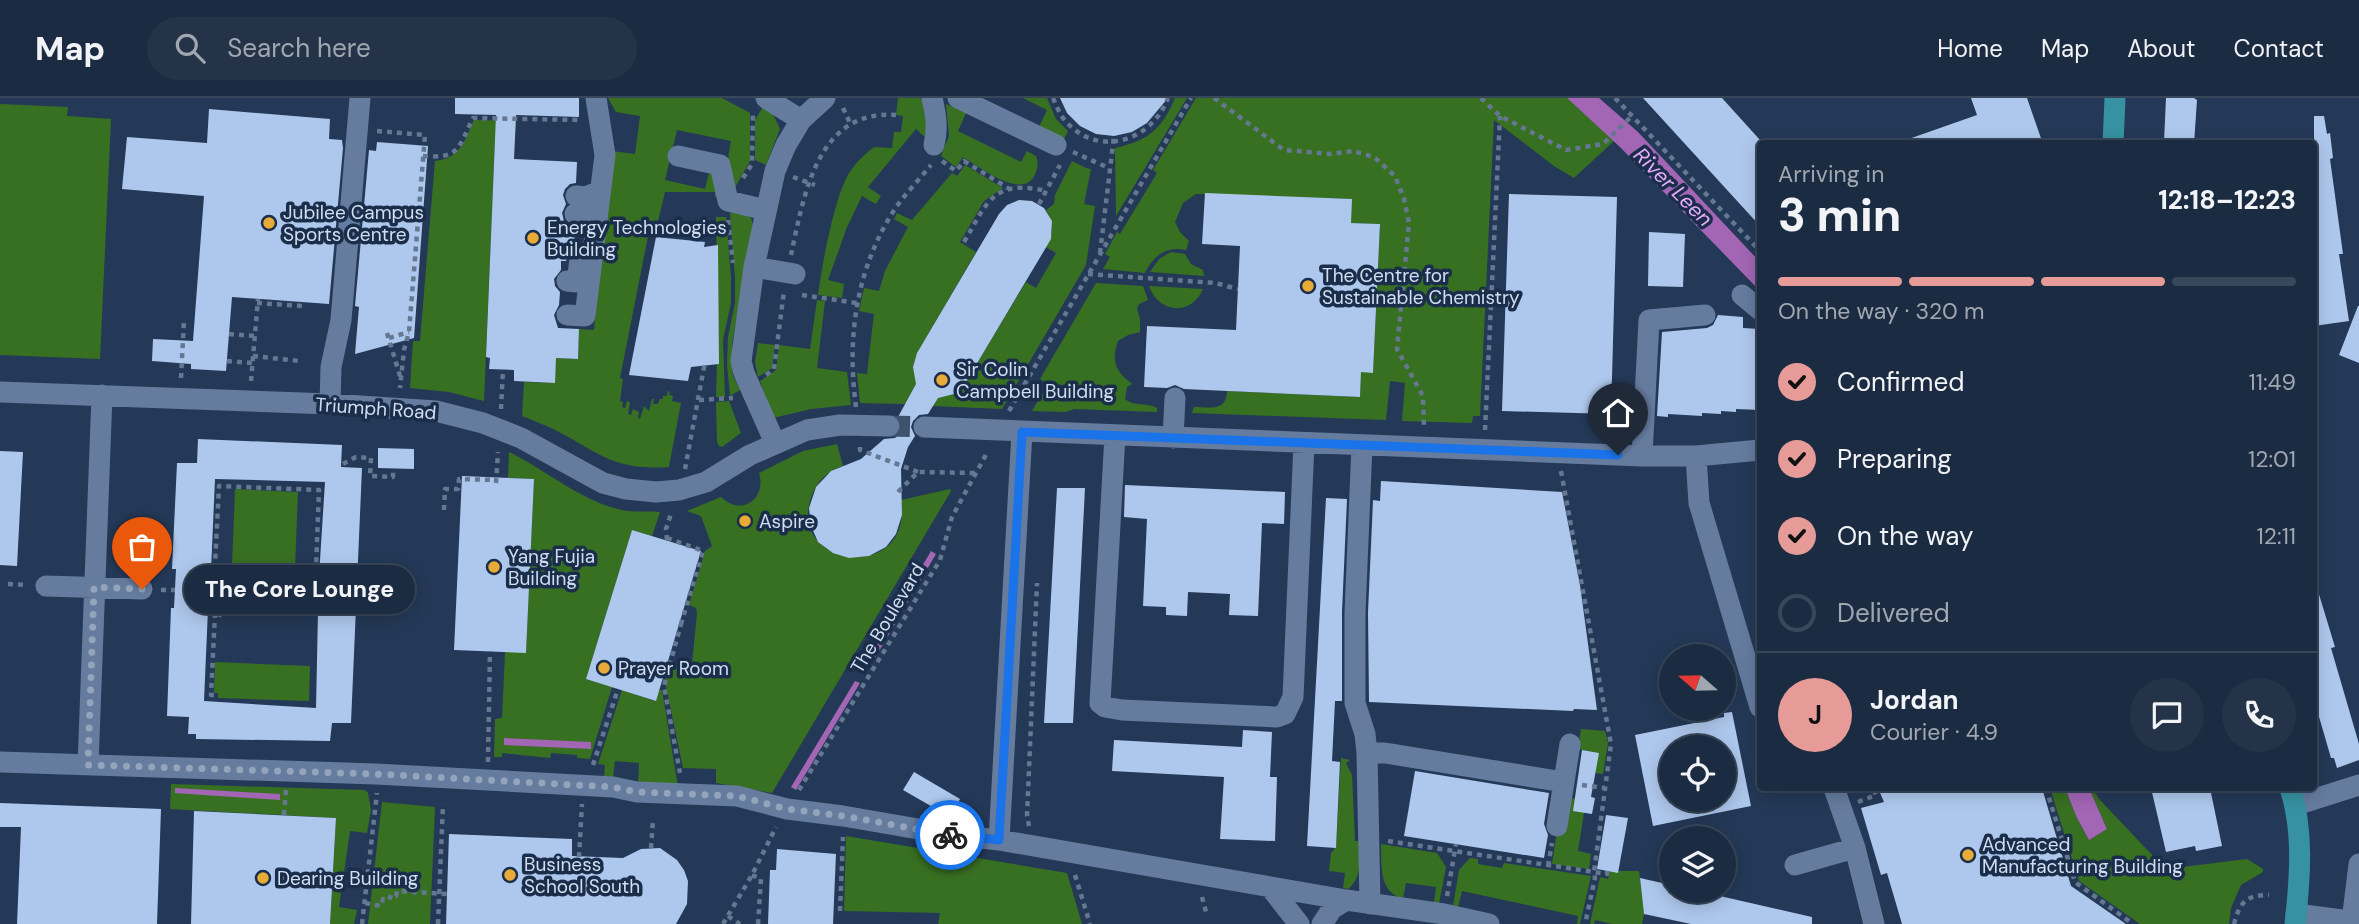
<!DOCTYPE html>
<html lang="en">
<head>
<meta charset="utf-8">
<style>
	:root { --surface:#1b2b41; --page:#243348; --text:#f1f3f6; --muted:#a0a7b1; --line:#39475a; --accent:#e69b98 }
	body { margin:0; font-family:"DM Sans",sans-serif; background:var(--page); color:var(--text); height:100vh; display:flex; flex-direction:column; font-size:26px; white-space:nowrap }
	* { box-sizing:border-box; margin:0 }
	p { font-size:23px; color:var(--muted) }
	.icon { flex:none; width:38px; height:38px; fill:none; stroke:currentColor; stroke-width:2; stroke-linecap:round; stroke-linejoin:round }
	.map { position:relative; flex:1; overflow:hidden }
	.side { position:absolute; left:1757px; top:42px; width:560px; height:651px; display:flex; flex-direction:column; background:var(--surface); border-radius:7px; box-shadow:0 4px 18px #0003,0 0 0 2px var(--line) }
	.side>* { flex:none }
	.needle { width:46px; rotate:290deg }
	.buttons { position:absolute; left:1659px; top:546px; display:grid; gap:14px }
	.buttons a { display:grid; place-items:center; width:77px; height:77px; border-radius:50%; background:var(--surface); box-shadow:0 4px 18px #0003,0 0 0 2px var(--line); font-size:35px }
	.pin { position:absolute; display:grid; place-items:center; width:60px; height:60px; color:#fff; margin:-72px -30px; border-radius:50% 50% 50% 0; rotate:-45deg; box-shadow:0 0 7px #0007 }
	.pin .icon { rotate:45deg }
	.courier { position:absolute; display:grid; place-items:center; width:70px; height:70px; margin:-35px; border:5px solid #1a73e8; border-radius:50%; background:#fff; color:#222; box-shadow:0 2px 9px #0007 }
	.bubble { position:absolute; height:49px; border-radius:24px; background:var(--surface); box-shadow:0 4px 18px #0003,0 0 0 2px var(--line); font-size:23px; font-weight:800; line-height:49px; text-align:center }
	.overview em { font-style:normal; font-weight:800 }
	.overview div { display:flex; flex-direction:column-reverse }
	.overview { display:flex; align-items:center; justify-content:space-between; height:119px; padding:0 21px }
	h1 { font-size:46px; font-weight:800; line-height:52px }
	.bar { display:grid; grid-template-columns:repeat(4,1fr); gap:10px 7px; align-content:center; height:84px; padding:0 21px }
	.bar i { height:9px; border-radius:5px; background:var(--line) }
	.bar .selected { background:var(--accent) }
	.bar p { grid-column:span 4 }
	.line { display:flex; align-items:center; gap:18px; padding:0 21px; border-top:2px solid var(--line) }
	.line div { flex:1 }
	.round { display:grid; place-items:center; flex:none; width:74px; height:74px; border-radius:37px; background:var(--page) }
	ol { padding:0 21px; list-style:none }
	li { display:flex; align-items:center; gap:21px; height:77px }
	li p { margin-inline-start:auto }
	li .icon { padding:7px; border-radius:50%; background:var(--accent); color:#111; stroke-width:4 }
	li:last-child { color:var(--muted) }
	li i { width:38px; height:38px; border:4px solid var(--line); border-radius:50% }
	header { display:flex; align-items:center; gap:42px; box-sizing:border-box; height:98px; padding:0 35px; background:var(--surface); border-bottom:2px solid var(--line) }
	header strong { font-size:33px }
	nav { display:flex; gap:38px; margin-inline-start:auto; font-size:24px }
	.search { width:490px; height:63px; background:var(--page); display:flex; align-items:center; gap:18px; box-sizing:border-box; padding:0 24px; border-radius:38px; color:var(--muted); font-size:26px }
	.map>svg:first-child { display:block }
</style>
</head>
<body>
<header>
<strong>Map</strong>
<div class="search"><svg class="icon" aria-label="search" viewBox="0 0 24 24"><circle cx="10" cy="10" r="6"/><path d="M15 15l6 6"/></svg>Search here</div>
<nav><a>Home</a><a>Map</a><a>About</a><a>Contact</a></nav>
</header>
<div class="map">
<svg width="2359" height="826" viewBox="0 0 2359 826">
	<rect width="100%" height="100%" fill="#243957"/>
	<path fill="#387022" d="M608 0H722L750 15V63L732 95C727 77 727 61 731 43L677 32 665 82 705 91 709 75 715 76 717 98 715 99V94H665L658 123H651L620 280 623 281 620 303 623 304 622 309 625 310 627 303 630 304 628 316 631 317 633 311 639 314 638 320 640 321 644 308 649 313 652 301H654L653 306H658L660 301H663V298H667L668 293 670 294 669 297 673 298 672 303 681 305 669 369C613 372 603 357 557 333 546 327 534 323 522 318L524 284 554 285 556 260 578 261 579 231 594 232 612 53 635 56 640 18 616 14Z
		M898 0H920L925 5 927 41 916 31 868 89 881 98 876 106 862 98 847 129 828 182 844 186 842 200 818 197C822 167 834 102 848 77 855 65 864 57 874 49L892 50 894 34H901L903 18 896 17Z
		M1023 0H1047L1056 21 1068 33 1063 43 1038 31 1047 12Z
		M1175 0H1187L1116 118 1115 50C1148 43 1162 31 1175 0Z
		M1196 0H1567L1614 43 1574 80 1554 68 1494 22 1480 318H1473L1472 325 1402 323 1405 285 1390 283 1386 322 1192 315 1194 309C1211 309 1226 314 1227 293L1360 299 1361 274H1373L1380 126 1351 125V101L1196 96 1183 105 1175 124 1180 134 1189 143 1186 152C1166 148 1153 158 1145 175L1103 171 1110 159 1105 156 1117 134 1120 136 1157 75 1153 72Z
		M0 6 68 9 67 18 111 21 100 261 0 257Z
		M946 6 966 15 958 33 1021 64 1027 53 1036 58C1039 66 1038 72 1033 80 1019 100 978 68 963 59L956 69 941 58 949 38Z
		M764 7 772 14 780 31 766 67 755 62V22Z
		M474 22 516 23 515 41H495L484 303 449 294 410 290 413 243H420L435 63C461 60 464 43 474 22Z
		M1072 63 1086 70 1091 71 1084 106 1095 108 1086 167 1002 311 933 308 939 298 954 296 963 289 1026 184 1036 190 1056 155 1046 149C1054 136 1054 125 1046 112L1054 106 1055 97Z
		M965 67 1003 90 984 103 960 144 976 154 917 255 913 269 917 285 905 306 860 305 857 275 867 276 874 216 859 213 864 190 879 193 885 173 908 129 894 121 897 115 912 122 952 75 957 78Z
		M741 114 751 120 753 127 732 246 733 278 740 292 730 298 727 267 728 239 735 205V180L730 115Z
		M716 119H726L731 180V205L723 242 725 299H716L717 266 719 265Z
		M1171 154 1185 156 1191 166 1203 172 1204 178 1150 174 1159 161Z
		M1096 185 1143 188 1148 202 1139 206 1137 211 1140 221V234L1128 237 1118 243C1111 263 1115 273 1132 286L1127 289 1125 301C1134 309 1148 304 1157 310V314L1074 311 1066 314 1032 313 1048 286 1040 281Z
		M1149 188 1203 191C1191 219 1158 215 1149 188Z
		M817 202 825 203 817 270 847 274 851 307 811 311 773 320 760 283 776 272 779 247 810 251Z
		M758 245 775 247 772 270 758 279 755 264Z
		M729 303 741 335 722 349 719 348 717 344 716 304Z
		M837 346 843 368C829 372 817 383 812 397 784 471 914 486 901 402L950 391 951 393 772 695 716 685V671L683 670 665 583 670 566H692L697 515 696 510 689 507 705 453 712 448 701 418 687 413 721 399C741 419 767 401 759 375L803 353Z
		M509 354C548 373 584 406 627 413 638 414 650 413 660 414L652 438 632 432 586 581 612 589 590 661 577 660V657L551 655 550 660 502 655V659H494L495 621 502 620 505 554H526L534 381 508 380Z
		M235 391 298 394 295 471 232 468Z
		M215 564 310 568 309 603 218 600V595H214Z
		M622 592 655 603 659 592H662L678 689 638 687 639 665 615 663 613 680 604 679 605 667 598 666Z
		M1581 631 1605 633 1608 645 1603 676 1595 675 1598 655 1578 651Z
		M1341 660 1350 662 1346 665 1352 677 1355 743H1360C1359 761 1363 779 1348 791L1343 790 1345 775 1329 773 1331 755 1336 749Z
		M171 686 365 692 368 695 371 712 367 735 350 733 339 809 357 812 354 826H330L336 720 170 711Z
		M2050 690H2065L2076 718 2089 742 2107 731 2090 692 2089 690H2092L2099 701 2172 778 2182 769 2247 761 2263 771V774L2241 787 2231 810 2229 826H2140L2079 783Z
		M1570 700 1586 702 1578 753 1591 756 1589 771 1552 766 1557 733Z
		M382 704 435 709 430 826H368Z
		M846 738 1067 775 1082 826H938L940 815 844 813Z
		M1381 746 1437 755 1446 769 1439 806 1434 805 1436 789 1406 785 1403 801C1378 793 1382 768 1381 746Z
		M1470 760 1478 761V766L1502 770 1504 765 1591 778 1580 826H1577L1578 818 1462 793 1458 809 1453 808 1459 772Z
		M1610 773H1639L1644 816 1642 826H1612L1595 822 1594 826H1590L1600 779 1608 781Z"/>
	<path fill="#a366b5" d="M1567 0H1599L1638 34 1760 164V193L1620 49Z
		M931 453 936 456 875 560 870 557Z
		M855 583 860 585 796 692 791 689Z
		M504 640 591 644V651L504 647Z
		M175 690 280 696V702L175 695Z
		M2065 690H2089L2107 731 2089 742 2076 718Z"/>
	<path fill="#aec8ed" fill-rule="evenodd" d="M455 0H579V19L516 17 514 61 577 64 576 85 570 86 565 91 563 97 566 106 562 115 564 123 575 129 574 150 569 154 566 163H561V172L554 181 555 188 560 194 559 207 554 217 558 230 579 231 578 261 556 260 555 285 514 283V272L489 271 490 260 486 259 496 17 455 16Z
		M1060 0H1168L1147 25 1132 34 1114 38 1096 36 1080 28 1067 15Z
		M1643 0H1722L1760 42V128Z
		M1971 0H2027L2043 46H1904L1903 43 1977 17Z
		M2166 0H2194L2197 2 2194 46 2164 44Z
		M209 11 330 21 329 41 342 42 343 50 329 206 232 199 226 273 191 271V266L152 263 153 241 193 243 204 98 122 91 127 39 207 45Z
		M2314 18H2324L2327 36 2330 35 2333 60 2330 61 2343 156H2339L2349 223 2314 228Z
		M377 44 428 48 414 240 355 256 359 209 355 208 369 52 376 53Z
		M1205 95 1352 101 1351 125 1380 126 1373 275 1361 274 1360 299 1184 291 1175 287 1167 290 1144 289 1147 228 1236 232 1240 148 1202 146Z
		M1509 96 1617 99 1611 316 1502 313Z
		M1019 102 1032 103 1044 110 1052 123 1051 141 963 289 954 296 938 300 928 316 919 317 913 323 911 329 915 338 908 349 901 371 902 417 896 436 886 449 869 458 849 460 833 455 818 444 811 428 809 410 816 389 831 373 861 361 884 341 895 340 900 335 902 328 898 319 916 286 913 269 917 255 999 116 1007 107Z
		M1649 134 1685 136 1683 189 1648 188Z
		M656 139 705 144 704 149 718 147 719 266 691 269 688 283 629 277Z
		M2358 208H2359V265L2339 257Z
		M1718 217 1743 219V230L1760 231V312L1736 311V314L1721 313V316L1702 315V318L1668 316V319L1657 318 1662 234 1707 230 1713 227Z
		M198 341 342 347 341 369 362 370 351 625H332L330 643 196 641V636H188L189 619 167 618 171 510H174L176 471H172L177 365H197ZM215 381 325 384 319 478 211 473ZM208 511 318 514 316 610 204 603Z
		M378 350 414 351V371L378 370Z
		M0 353 23 354 17 468 0 467Z
		M462 378 534 381 526 555 454 552Z
		M1381 383 1562 394 1580 487 1597 612 1574 611 1573 613 1369 604 1368 515 1373 402 1380 403Z
		M1125 387 1285 394 1284 426 1262 425 1258 518 1229 517 1230 496 1188 494 1187 518 1166 517V509L1143 508 1147 421 1124 419Z
		M1057 390H1085L1073 625H1044Z
		M1326 400 1347 401 1342 514V603H1335L1332 663 1340 664 1336 750 1307 748Z
		M632 432 701 453 656 603 586 581Z
		M2318 493 2335 549 2331 550 2359 646V662L2337 670 2334 660H2331L2315 605 2319 603 2314 585V494Z
		M1732 614 1751 708 1653 728 1635 637 1724 619V615ZM1671 649H1724V702H1671Z
		M1243 632 1272 634 1270 679H1277L1275 743 1220 741 1224 679 1112 673 1114 642 1242 649Z
		M1582 652 1599 655 1591 699 1595 700 1592 716 1573 713Z
		M1415 673 1549 695 1544 726 1548 737 1544 760 1404 738Z
		M914 674 960 701 950 719 903 692Z
		M1878 690H2042L2071 788 2126 826H1902L1887 775 1881 777 1861 710 1884 704Z
		M2151 690H2210L2222 748 2196 753 2195 748 2166 754Z
		M0 705 161 711 157 826H17L21 729H0Z
		M194 713 336 720 330 826H191Z
		M1606 717 1628 720 1618 775 1597 771Z
		M449 736 572 741V758L623 760 641 751 660 750 677 762 684 772 688 783 687 806 676 826H446Z
		M777 751 836 756 833 826H768L770 772H776Z
		M1640 780 1671 787V793H1698L1812 819V826H1691L1644 816Z"/>
	<g fill="none" stroke-linecap="round" stroke-linejoin="round">
		<path stroke="#3e526e" stroke-width="21" stroke-dasharray="21 10" stroke-linecap="butt" d="M889 328 924 329"/>
		<path stroke="#657791" stroke-width="4.5" stroke-dasharray="5 5" stroke-linecap="butt" d="M1053 0C1056 7 1059 14 1063 20 1095 61 1151 45 1168 0
			M1214 0 1284 52 1331 56 1353 53 1374 59 1395 78 1404 101 1409 125 1397 251 1423 298 1424 330
			M1481 0 1500 18 1566 52 1603 46 1632 18
			M1615 0 1760 153
			M843 10 850 25
			M377 33 425 37 409 234 404 252 400 290
			M1073 54 1109 70
			M423 58C460 61 458 50 473 20L579 22
			M942 63 956 73 964 63 1008 90
			M793 79 815 87
			M743 80 752 66 753 14
			M1039 106 1060 67
			M728 122 733 165
			M964 144C988 103 993 81 1047 93
			M1100 155 1114 38
			M791 157C804 97 817 11 896 17
			M1088 176 1215 185 1238 191
			M802 197 857 205
			M257 205 303 208
			M387 235 400 278
			M229 236 255 238
			M389 240 409 234
			M253 258 299 263
			M227 263 253 265
			M766 277 774 271 784 193
			M181 280 184 222
			M251 283 258 201
			M699 302 733 300
			M856 309C847 243 855 176 891 117 902 99 918 83 931 67
			M501 311 503 272
			M1009 313 1191 0
			M1485 332 1500 18
			M860 349V352L918 374
			M343 366 356 359 371 360 370 378 393 379V371
			M685 371 705 264
			M1561 373 1611 646 1594 774 1595 780 1585 826
			M496 385 498 354
			M898 394 918 374 976 375
			M444 412 445 391H458L459 381 496 382
			M667 440 703 453 681 526
			M667 442 666 431 672 413
			M217 470 215 467 219 388 319 392 316 470 313 474
			M224 470V467
			M8 486 28 487
			M161 492H175
			M346 497 383 499
			M215 515 211 597H217
			M219 519 220 515
			M679 526H681L664 588 680 675
			M488 664 490 553
			M593 667 618 591
			M1582 687 1605 690
			M2046 690 2075 784 2133 826
			M799 692 940 462 952 419 988 353
			M1858 704 1876 697 1873 690
			M284 717 286 691
			M1029 728 1027 718 1037 485
			M1388 743 1607 776V773
			M651 750 653 721
			M579 759 582 706
			M1548 768 1552 745
			M752 777 761 781 758 826
			M1075 777 1090 826
			M1447 798 1456 746
			M1202 799 1206 814
			M365 805 381 808 383 801 389 802 391 797 396 798 397 793 447 796
			M840 813 843 739
			M728 818 740 826
			M362 826 377 695
			M438 826 443 706
			M723 826 752 777 776 729
			M2234 826C2240 804 2246 797 2269 797"/>
		<path stroke="#657c9e" stroke-width="21" d="M766 0 801 22
			M932 0C936 17 938 30 934 47
			M958 0 1056 47
			M678 58 720 67 728 103 766 112
			M576 98 586 99 600 93
			M575 116H597
			M754 169 795 176
			M567 183 577 184 580 161
			M1742 197 1760 212
			M567 217 585 218 605 57 596 0
			M0 294 330 306 436 313 483 325 521 340 603 385 626 391 656 394 679 392 706 384 750 357 807 332 840 327 889 328
			M330 306 331 269 341 222 360 0
			M924 329 1642 358H1696L1760 352
			M1115 337 1100 605 1105 609 1122 612 1277 619 1285 616 1293 599 1304 345
			M1173 340 1175 300
			M775 345 744 275 741 263 754 169 775 73 786 47 801 22 825 0
			M1362 347 1355 515V605L1365 636 1367 655 1370 806
			M1642 358 1649 222 1705 217
			M1696 358 1699 405 1760 609
			M46 488 142 491
			M1367 655H1385L1564 684 1570 646
			M0 664 376 676 613 689 637 694 737 698 787 711 843 718 953 737 999 742 1346 802 1444 816 1489 826
			M88 667 102 297
			M1834 690 1855 750 1874 826
			M2296 707 2359 687
			M1557 728 1564 684
			M999 742 1022 334
			M1795 767 1855 750
			M1270 789 1299 826
			M2296 816 2359 824
			M2352 823 2359 766
			M1322 826 1332 811 1346 802"/>
		<path stroke="#3692a2" stroke-width="21" d="M2113 46 2115 0
			M2290 690C2304 733 2300 781 2295 826"/>
	</g>
	<g fill="none" stroke-linecap="round" stroke-linejoin="round">
		<path stroke="#94a4bb" stroke-width="7" stroke-dasharray="0 12.6" d="M142 491 94 489 88 667 376 676 613 689 637 694 737 698 787 711 844 718 950 737"/>
		<path stroke="#1a73e8" stroke-width="9" d="M950 737 999 742 1022 334 1618 357"/>
	</g>
	<g fill="#e9ab38" stroke="#1a2e4b" stroke-width="2.5">
		<circle cx="269" cy="125" r="7"/>
		<circle cx="533" cy="140" r="7"/>
		<circle cx="1308" cy="188" r="7"/>
		<circle cx="942" cy="282" r="7"/>
		<circle cx="745" cy="423" r="7"/>
		<circle cx="494" cy="469" r="7"/>
		<circle cx="604" cy="570" r="7"/>
		<circle cx="1968" cy="757" r="7"/>
		<circle cx="510" cy="777" r="7"/>
		<circle cx="263" cy="780" r="7"/>
	</g>
	<g text-anchor="middle" stroke-width="7" stroke-linejoin="round" paint-order="stroke">
		<g font-size="19" fill="#d1def1" stroke="#1a2e4b" text-anchor="start">
			<text x="283" y="121">Jubilee Campus<tspan x="283" dy="22">Sports Centre</tspan></text>
			<text x="547" y="136">Energy Technologies<tspan x="547" dy="22">Building</tspan></text>
			<text x="1322" y="184">The Centre for<tspan x="1322" dy="22">Sustainable Chemistry</tspan></text>
			<text x="956" y="278">Sir Colin<tspan x="956" dy="22">Campbell Building</tspan></text>
			<text x="759" y="430">Aspire</text>
			<text x="508" y="465">Yang Fujia<tspan x="508" dy="22">Building</tspan></text>
			<text x="618" y="577">Prayer Room</text>
			<text x="1982" y="753">Advanced<tspan x="1982" dy="22">Manufacturing Building</tspan></text>
			<text x="524" y="773">Business<tspan x="524" dy="22">School South</tspan></text>
			<text x="277" y="787">Dearing Building</text>
		</g>
		<g font-size="19" fill="#d1def1" stroke="#1a2e4b">
			<text transform="translate(376 310) rotate(4)" y="7">Triumph Road</text>
			<text transform="translate(887 520) rotate(-59)" y="7">The Boulevard</text>
		</g>
		<g font-size="21" font-style="italic" fill="#ebabfe" stroke="#1a2e4b">
			<text transform="translate(1673 89) rotate(45)" y="7">River Leen</text>
		</g>
	</g>
</svg>
<div class="buttons">
<a><svg class="needle" viewBox="-14 -14 28 28"><path d="M0-13l5 13h-10z" fill="#e53935"/><path d="M0 13l5-13h-10z" fill="#a0a7b1"/></svg></a>
<a><svg class="icon" aria-label="locate" viewBox="0 0 24 24"><circle cx="12" cy="12" r="6"/><path d="M12 2v4M12 18v4M2 12h4M18 12h4"/></svg></a>
<a><svg class="icon" aria-label="layers" viewBox="0 0 24 24"><path d="M12 4l9 5-9 5-9-5zM3 14l9 5 9-5"/></svg></a>
</div>
<div class="pin" style="left:142px;top:491px;background:#ea580c"><svg class="icon" aria-label="bag" viewBox="0 0 24 24"><path d="M5 8h14l-1 12H6zM9 8a3 3 0 0 1 6 0"/></svg></div>
<div class="pin" style="left:1618px;top:357px;background:#1f2937"><svg class="icon" aria-label="home" viewBox="0 0 24 24"><path d="M3 11l9-7 9 7M6 9v11h12V9"/></svg></div>
<div class="courier" style="left:950px;top:737px"><svg class="icon" aria-label="bike" viewBox="0 0 24 24"><circle cx="6" cy="16" r="4"/><circle cx="18" cy="16" r="4"/><path d="M6 16l4-8h5l3 8M10 8l3 8H6M13 5h3"/></svg></div>
<div class="bubble" style="left:184px;top:467px;width:231px">The Core Lounge</div>
<section class="side">
<div class="overview"><div><h1>3 min</h1><p>Arriving in</p></div><em>12:18–12:23</em></div>
<div class="bar"><i class="selected"></i><i class="selected"></i><i class="selected"></i><i></i><p>On the way · 320 m</p></div>
<ol>
<li><svg class="icon" aria-label="check" viewBox="0 0 24 24"><path d="M5 12l5 5 9-10"/></svg>Confirmed<p>11:49</p></li>
<li><svg class="icon" aria-label="check" viewBox="0 0 24 24"><path d="M5 12l5 5 9-10"/></svg>Preparing<p>12:01</p></li>
<li><svg class="icon" aria-label="check" viewBox="0 0 24 24"><path d="M5 12l5 5 9-10"/></svg>On the way<p>12:11</p></li>
<li><i></i>Delivered</li>
</ol>
<div class="line" style="height:126px"><b class="round" style="background:var(--accent);color:#111">J</b><div><b>Jordan</b><p>Courier · 4.9</p></div><a class="round"><svg class="icon" aria-label="chat" viewBox="0 0 24 24"><path d="M4 5h16v11H9l-5 4z"/></svg></a><a class="round"><svg class="icon" aria-label="phone" viewBox="0 0 24 24"><path d="M5 4h4l2 5-3 2q2 4 5 5l2-3 5 2v4C11 20 4 13 5 4z"/></svg></a></div>
</section>
</div>
</body>
</html>
